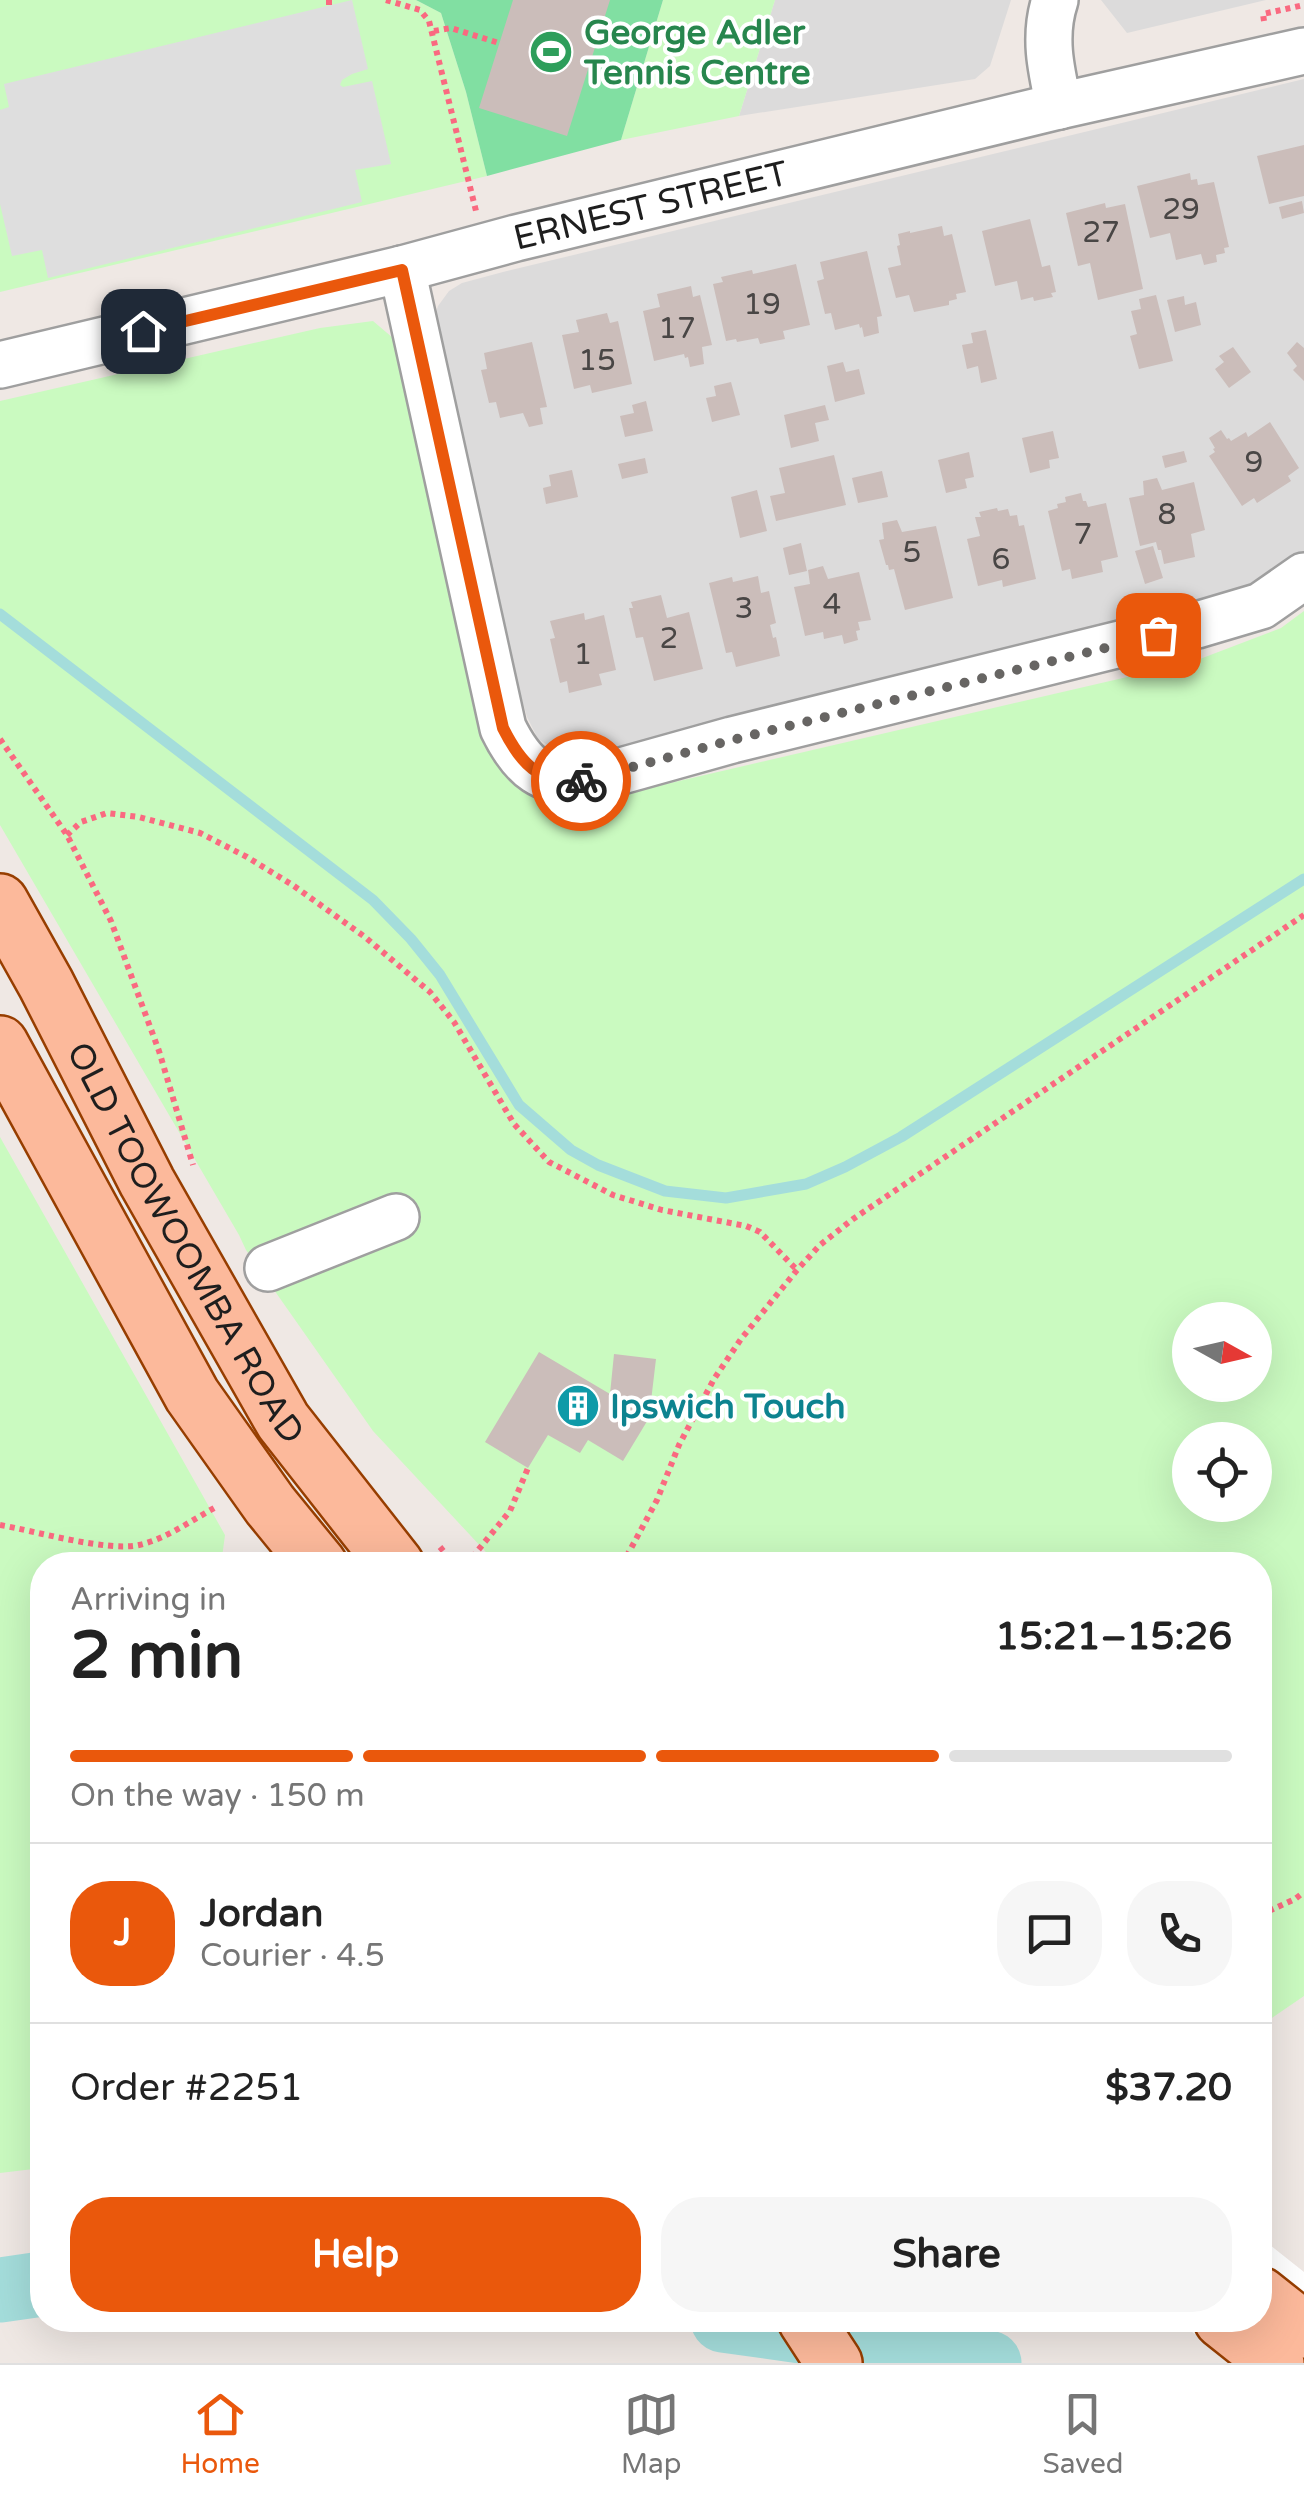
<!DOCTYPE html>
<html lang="en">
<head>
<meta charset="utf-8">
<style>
	:root { --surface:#fff; --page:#f6f6f6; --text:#222; --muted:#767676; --line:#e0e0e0; --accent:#ea580c }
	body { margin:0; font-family:"Varela Round",sans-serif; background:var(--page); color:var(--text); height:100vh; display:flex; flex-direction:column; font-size:38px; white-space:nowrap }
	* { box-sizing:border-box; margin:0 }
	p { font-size:32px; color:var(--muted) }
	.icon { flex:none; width:55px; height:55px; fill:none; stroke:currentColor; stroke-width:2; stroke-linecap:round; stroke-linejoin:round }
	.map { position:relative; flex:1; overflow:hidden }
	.panel { position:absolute; left:30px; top:1552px; width:1242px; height:780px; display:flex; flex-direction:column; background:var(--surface); border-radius:40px; box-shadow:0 10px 40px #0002 }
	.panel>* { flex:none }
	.needle { width:65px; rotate:98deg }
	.buttons { position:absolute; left:1172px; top:1302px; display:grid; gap:20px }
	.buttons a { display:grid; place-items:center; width:100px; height:100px; border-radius:50%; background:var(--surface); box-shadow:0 10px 40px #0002; font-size:50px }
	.pin { position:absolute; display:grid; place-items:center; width:85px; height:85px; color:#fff; margin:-42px; border-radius:20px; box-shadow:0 5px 15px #0006 }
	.courier { position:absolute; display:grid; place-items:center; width:100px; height:100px; margin:-50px; border:8px solid #ea580c; border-radius:50%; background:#fff; color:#222; box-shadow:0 2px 12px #0007 }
	.headline em { font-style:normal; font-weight:700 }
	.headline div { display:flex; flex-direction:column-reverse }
	.headline { display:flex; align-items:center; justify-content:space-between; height:170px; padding:0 40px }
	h1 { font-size:65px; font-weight:700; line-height:75px }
	.bar { display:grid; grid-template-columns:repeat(4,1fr); gap:15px 10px; align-content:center; height:120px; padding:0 40px }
	.bar i { height:12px; border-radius:8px; background:var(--line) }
	.bar .active { background:var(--accent) }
	.bar p { grid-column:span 4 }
	.line { display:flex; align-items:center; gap:25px; padding:0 40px; border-top:2px solid var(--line) }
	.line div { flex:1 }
	.round { display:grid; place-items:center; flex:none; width:105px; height:105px; border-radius:40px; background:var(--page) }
	.primary-button { display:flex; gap:20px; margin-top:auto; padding:20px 40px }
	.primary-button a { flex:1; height:115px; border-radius:40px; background:var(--accent); color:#fff; font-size:40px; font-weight:700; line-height:115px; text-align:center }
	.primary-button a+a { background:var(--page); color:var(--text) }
	.tab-bar { display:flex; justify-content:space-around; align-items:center; height:140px; border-top:2px solid var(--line); background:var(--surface); font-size:28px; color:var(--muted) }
	.tab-bar a { display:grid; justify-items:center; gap:5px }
	.tab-bar .active { color:var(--accent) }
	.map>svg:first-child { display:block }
</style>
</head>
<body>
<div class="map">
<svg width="1304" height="2363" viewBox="0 0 1304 2363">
	<rect width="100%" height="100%" fill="#efe8e4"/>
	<path fill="#dcdbdb" d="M775 0H1011L990 66 975 79 739 116Z
		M1101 0H1266L1127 33Z
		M1304 79V555L1270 583 1126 629 587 757 565 756 538 739 527 717 519 689 440 353 435 315 438 306 449 291 462 283 503 272Z"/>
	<path fill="#cafac0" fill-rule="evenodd" d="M0 0H416L441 13 466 92 487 176 0 292Z
		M663 0H775L739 116 621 140Z
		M373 321 406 349 497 735 610 797 1192 662 1281 628 1304 611V1996L1260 2026V1565H498L373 1431 246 1250 239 1235 0 825V401L320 328ZM1190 1320H1255V1385H1190ZM1190 1440H1255V1505H1190Z
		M0 1137 225 1535 221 1565H42V2168L0 2173Z"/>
	<path fill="#81dfa2" d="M416 0H663L621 140 487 176 466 92 441 13Z"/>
	<path fill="#dedede" d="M352 0 368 69 352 74 342 80 340 85 343 87 372 81 391 164 355 170 362 202 48 278 42 250 12 256 0 204V110L9 107 4 84Z"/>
	<path fill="#fff" d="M1260 2237 1304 2272V2363H1231L1177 2320H1260Z"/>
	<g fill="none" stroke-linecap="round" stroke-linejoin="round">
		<path stroke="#a4dddb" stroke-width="11" d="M0 614 373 900 411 939 440 975 519 1105 571 1150 598 1165 665 1191 726 1198 806 1184 845 1167 901 1137 1304 879"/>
		<path stroke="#a4dddb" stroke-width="65" d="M0 2290 42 2284
			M723 2320 914 2347 989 2363"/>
	</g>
	<path fill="#cbbdba" d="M513 0H610L567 136 479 108Z
		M1304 145V196L1269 204 1257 156Z
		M1190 173 1191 180 1197 179 1198 185 1214 182 1229 247 1224 248 1225 253 1216 255 1217 262 1204 265 1201 254 1176 260 1170 233 1150 238 1137 186Z
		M1302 201 1304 213 1282 219 1279 207Z
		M1105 203 1106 208 1125 204 1143 289 1098 300 1090 263 1078 266 1066 213Z
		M1030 219 1042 267 1050 265 1056 292 1051 293 1053 297 1034 301 1033 297 1021 300 1017 281 995 286 982 231Z
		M942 226 944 236 952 234 966 292 956 294 957 299 949 301V305L914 312 909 295 896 298 888 268 901 265 897 246 900 245 898 234 910 231V233Z
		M867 251 882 316 877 317 879 333 864 337 862 327 860 328 859 324 835 330 831 313 825 314 817 281 824 279 820 262Z
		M796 264 810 325 783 331 785 339 760 344 758 338 737 342 736 339 726 341 713 284 723 282 721 277 752 270 753 274Z
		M691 286 693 297 700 295 712 345 702 347 704 364 690 367 688 357 685 358 684 354 654 361 643 311 660 307 657 294Z
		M1156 295 1173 361 1139 369 1130 336 1137 334 1131 311 1141 309 1139 299Z
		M1184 296 1185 305 1196 302 1201 325 1175 332 1167 300Z
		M607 313 610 323 618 321 632 384 592 393 590 385 574 389 562 335 579 332 576 320Z
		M986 330 997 379 981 383 978 366 967 369 962 345 973 343 971 333Z
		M532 342 547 407 540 408 543 424 529 427 523 413 500 418 496 402 489 403 481 370 487 369 484 353Z
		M1297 342 1304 348V381L1293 370 1297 366 1287 353Z
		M1233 347 1251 372 1229 388 1215 369 1224 362 1219 356Z
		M843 362 846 372 859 369 865 394 835 402 827 366Z
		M731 382 740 415 712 422 706 398 716 396 714 386Z
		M646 401 653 431 625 437 620 416 634 413 632 405Z
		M825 405 829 420 815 423 819 441 791 448 784 415Z
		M1270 422 1299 468 1288 476 1291 481 1257 503 1254 498 1242 506 1209 456 1215 452 1213 449 1215 448 1209 438 1221 430 1227 439 1229 438 1231 441 1246 432 1248 437Z
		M1053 431 1059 458 1049 460 1050 468 1030 473 1022 438Z
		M1184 451 1187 462 1165 468 1162 456Z
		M969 452 974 477 965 479 967 488 946 493 938 460Z
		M834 455 846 505 776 521 770 496 785 493 779 468Z
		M645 458 648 473 622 479 618 464Z
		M572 470 578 497 546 504 543 488 551 486 549 475Z
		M882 471 888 497 858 503 852 478Z
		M1157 478 1162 490 1194 482 1205 530 1191 534 1195 557 1164 564 1161 550H1158L1156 542 1140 546 1129 498 1144 495 1143 481Z
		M757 490 767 531 740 538 731 497Z
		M1081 493 1083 501H1086L1088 507 1106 503 1118 557 1101 561 1103 572 1072 579 1070 569 1062 571 1048 511 1058 508 1057 504 1066 502 1065 497Z
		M997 508 998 511 1008 509 1010 516 1017 515 1019 526 1024 525 1036 579 1003 587 1002 580 978 586 967 539 980 536 975 517H981L979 512Z
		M897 520 902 532 936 526 953 598 905 610 894 569 889 570 888 565H886L879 540 884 539 882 523Z
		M801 543 807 571 789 575 783 548Z
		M1153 546 1163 578 1145 584 1135 551Z
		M823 566 828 579 859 572 871 620 858 622 860 630 856 631 858 640 844 644 842 635 824 639 823 632 805 636 794 587 810 584 808 570Z
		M758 576 761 593 769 591 776 623 770 625 773 638 776 637 780 656 736 667 732 652 726 653 709 583 732 577 733 582Z
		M661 595 667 618 689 612 703 669 654 681 643 637 636 638 629 608H633L631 602Z
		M584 613 585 620 604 615 616 670 599 674 602 685 569 693 567 681 560 683 550 639 555 638 550 621Z
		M539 1352 610 1394 614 1354 656 1359 649 1418 623 1461 588 1440 580 1453 548 1435 528 1468 485 1442Z"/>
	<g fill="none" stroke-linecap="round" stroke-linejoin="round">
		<g stroke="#9f9f9f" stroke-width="50">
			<g id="minor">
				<path d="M1055 0C1043 36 1051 70 1059 106"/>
				<path d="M402 269 503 728C522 767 543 786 589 780L732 740 1197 625 1261 606 1304 576"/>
				<path id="s1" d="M0 365 402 269 516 238 1059 106 1304 51"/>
				<path d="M268 1268 396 1217"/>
			</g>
		</g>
		<g stroke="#973e00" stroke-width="60">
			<g id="major">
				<path id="s2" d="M0 902 46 984 147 1182 283 1421 396 1565"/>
				<path d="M0 1044 192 1395 270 1505 319 1565"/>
				<path d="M1260 2295 1304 2330"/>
				<path d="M806 2320 834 2363"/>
				<path d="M1222 2320 1276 2363"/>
			</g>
		</g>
		<path stroke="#fa6980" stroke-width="6" stroke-dasharray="5 5" stroke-linecap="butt" d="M329 0V6
			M386 0 420 10 429 21 476 211
			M1264 21 1263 14 1304 5
			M434 31 451 28 499 43
			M0 739 67 835 111 921 159 1051 193 1165
			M67 835 81 822 107 813 139 817 200 833 247 857 294 886 365 937 430 992 454 1022 514 1124 549 1162 613 1195 662 1210 746 1226 760 1232 797 1270
			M0 1525C35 1531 107 1552 139 1545 166 1539 192 1520 216 1507
			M440 1547 455 1565
			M466 1565 510 1511 528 1468
			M622 1565 657 1500 679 1445 714 1379 741 1339 797 1270 820 1245 853 1219 1304 915
			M1260 1915 1295 1899 1304 1892"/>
		<use href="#minor" stroke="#fff" stroke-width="45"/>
		<use href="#major" stroke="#fcb99b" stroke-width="55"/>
	</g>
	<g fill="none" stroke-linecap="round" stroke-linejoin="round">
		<path stroke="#676563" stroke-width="10" stroke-dasharray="0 18" d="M581 781 732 740 1158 635"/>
		<path stroke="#ea580c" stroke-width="12" d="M143 331 402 270 503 728C521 764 538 783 581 781"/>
	</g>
	<defs>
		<g id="stadium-disc" transform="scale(2.25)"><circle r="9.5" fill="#2e9e5b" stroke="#fff"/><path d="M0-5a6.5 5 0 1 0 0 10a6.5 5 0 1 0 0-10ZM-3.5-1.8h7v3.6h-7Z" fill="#fff"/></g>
		<g id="building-disc" transform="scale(2.25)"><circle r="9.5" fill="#0f9aa8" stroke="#fff"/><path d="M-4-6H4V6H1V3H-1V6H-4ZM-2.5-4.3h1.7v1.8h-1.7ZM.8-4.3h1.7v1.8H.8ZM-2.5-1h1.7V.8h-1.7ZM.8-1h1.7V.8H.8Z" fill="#fff"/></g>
	</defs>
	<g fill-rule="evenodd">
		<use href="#stadium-disc" x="551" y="52"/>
		<use href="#building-disc" x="578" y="1406"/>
	</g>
	<g text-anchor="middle" stroke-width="8" stroke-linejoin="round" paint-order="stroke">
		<g font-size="30" fill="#494645">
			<text x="1181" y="219">29</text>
			<text x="1101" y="242">27</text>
			<text x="762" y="314">19</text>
			<text x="677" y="338">17</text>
			<text x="597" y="370">15</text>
			<text x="1254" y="472">9</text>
			<text x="1167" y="524">8</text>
			<text x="1083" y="544">7</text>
			<text x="912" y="562">5</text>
			<text x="1001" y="569">6</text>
			<text x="832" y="614">4</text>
			<text x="744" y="618">3</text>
			<text x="669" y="648">2</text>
			<text x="583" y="664">1</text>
		</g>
		<g font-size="35" font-weight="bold" fill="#27864d" stroke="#fff" text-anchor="start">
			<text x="584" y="44">George Adler<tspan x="584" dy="40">Tennis Centre</tspan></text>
		</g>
		<g font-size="35" fill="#1e1e1e" stroke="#fff">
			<text dy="12" stroke="none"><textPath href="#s1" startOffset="670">ERNEST STREET</textPath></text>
			<text dy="12" stroke="none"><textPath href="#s2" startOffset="388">OLD TOOWOOMBA ROAD</textPath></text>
		</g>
		<g font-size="35" font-weight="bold" fill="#0d838f" stroke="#fff" text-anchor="start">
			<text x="610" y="1418">Ipswich Touch</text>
		</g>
	</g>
</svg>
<div class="buttons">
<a><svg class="needle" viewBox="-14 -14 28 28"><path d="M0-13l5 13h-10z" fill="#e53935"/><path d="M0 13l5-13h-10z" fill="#767676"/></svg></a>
<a><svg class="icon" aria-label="locate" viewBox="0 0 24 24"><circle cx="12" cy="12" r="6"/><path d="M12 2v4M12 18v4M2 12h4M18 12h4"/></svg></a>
</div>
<div class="pin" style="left:1158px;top:635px;background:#ea580c"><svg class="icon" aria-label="bag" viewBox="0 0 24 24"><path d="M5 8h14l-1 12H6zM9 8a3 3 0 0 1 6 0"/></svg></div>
<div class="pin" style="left:143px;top:331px;background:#1f2937"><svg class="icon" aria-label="home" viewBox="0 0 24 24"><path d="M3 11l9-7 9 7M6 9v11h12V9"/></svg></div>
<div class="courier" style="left:581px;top:781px"><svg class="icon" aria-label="bike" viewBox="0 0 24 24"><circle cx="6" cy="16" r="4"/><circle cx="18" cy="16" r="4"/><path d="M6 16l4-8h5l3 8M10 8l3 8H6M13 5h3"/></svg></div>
<section class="panel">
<div class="headline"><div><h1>2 min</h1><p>Arriving in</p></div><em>15:21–15:26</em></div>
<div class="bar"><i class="active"></i><i class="active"></i><i class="active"></i><i></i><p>On the way · 150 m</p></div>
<div class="line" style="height:180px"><b class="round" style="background:var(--accent);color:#fff">J</b><div><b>Jordan</b><p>Courier · 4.5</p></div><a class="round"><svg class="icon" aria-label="chat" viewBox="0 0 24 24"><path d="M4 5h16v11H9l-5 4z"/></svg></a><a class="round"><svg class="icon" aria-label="phone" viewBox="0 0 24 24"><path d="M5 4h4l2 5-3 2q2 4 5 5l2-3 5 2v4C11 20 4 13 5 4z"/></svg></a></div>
<div class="line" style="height:130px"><div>Order #2251</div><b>$37.20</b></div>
<div class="primary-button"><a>Help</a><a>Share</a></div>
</section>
</div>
<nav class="tab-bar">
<a class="active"><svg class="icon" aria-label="home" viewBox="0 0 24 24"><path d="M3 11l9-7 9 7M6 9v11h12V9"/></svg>Home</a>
<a><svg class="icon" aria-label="map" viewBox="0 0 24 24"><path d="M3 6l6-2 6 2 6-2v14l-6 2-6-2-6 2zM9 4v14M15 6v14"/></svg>Map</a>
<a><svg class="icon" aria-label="saved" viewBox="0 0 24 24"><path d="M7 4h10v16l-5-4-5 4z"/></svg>Saved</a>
</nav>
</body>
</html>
